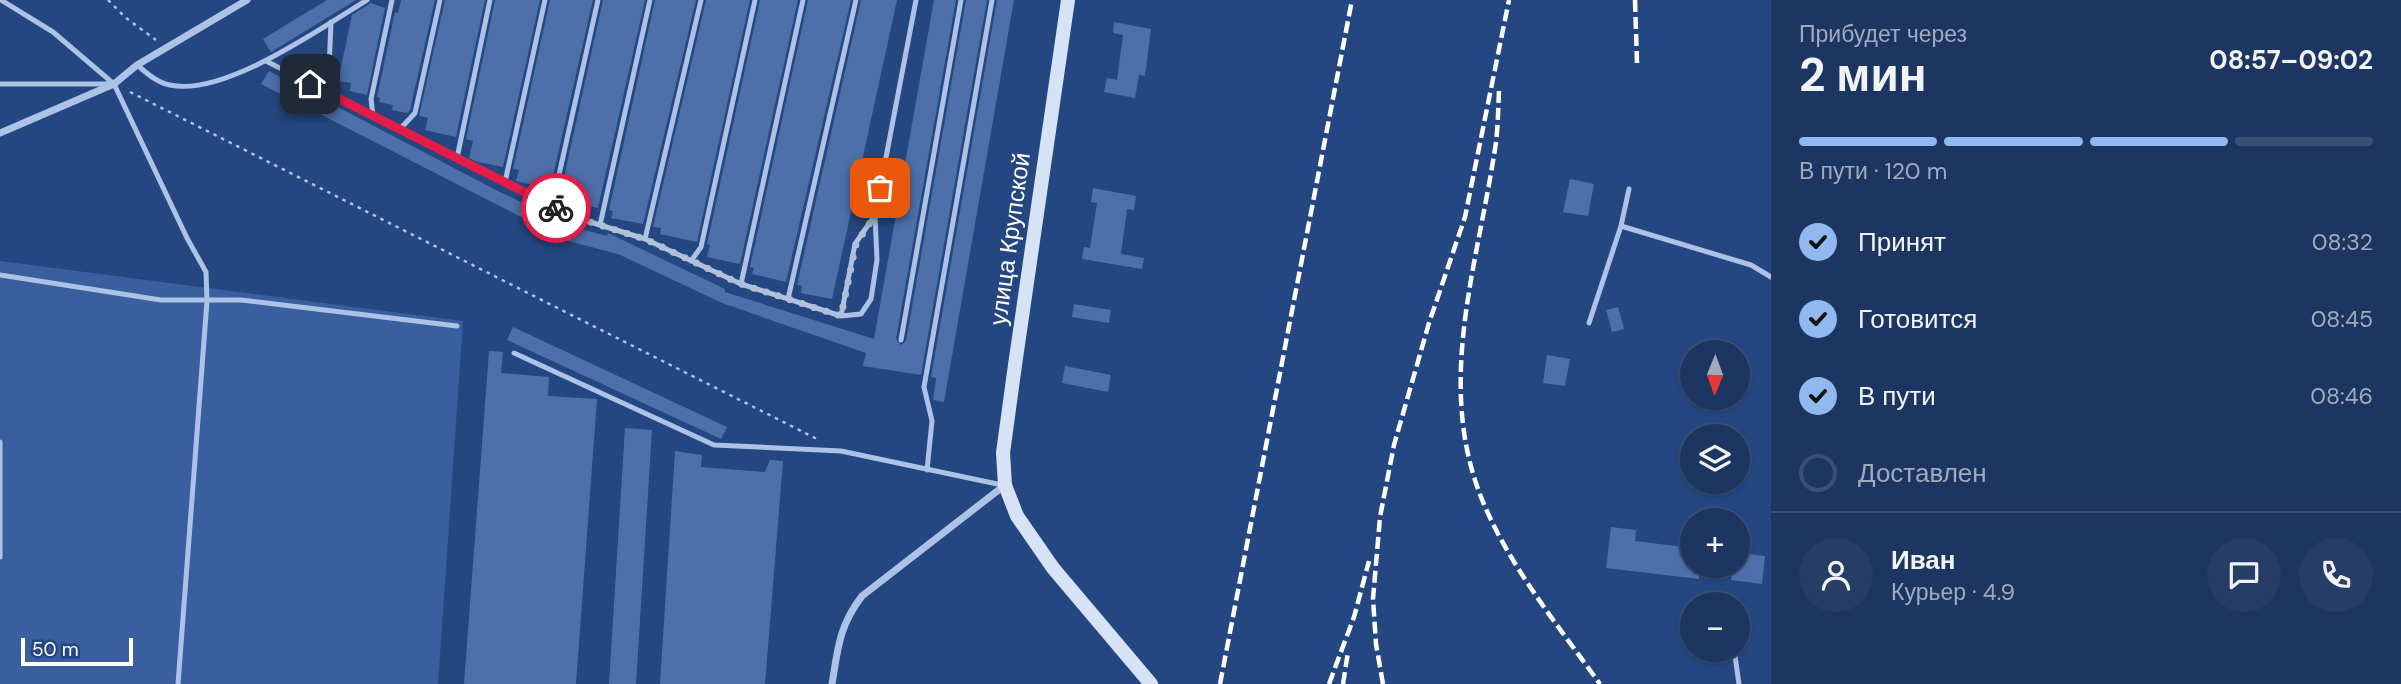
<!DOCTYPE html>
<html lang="ru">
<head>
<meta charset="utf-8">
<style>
	:root { --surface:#1c3561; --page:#253d67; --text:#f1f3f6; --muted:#a0abbd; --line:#3a5076; --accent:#90b9f0 }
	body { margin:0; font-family:"DM Sans",sans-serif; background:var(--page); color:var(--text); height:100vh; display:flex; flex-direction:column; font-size:26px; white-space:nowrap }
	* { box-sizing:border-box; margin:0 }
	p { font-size:23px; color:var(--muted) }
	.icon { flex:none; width:38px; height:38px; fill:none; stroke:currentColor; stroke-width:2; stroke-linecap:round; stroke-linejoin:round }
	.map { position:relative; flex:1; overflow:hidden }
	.details { display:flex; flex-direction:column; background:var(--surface); width:630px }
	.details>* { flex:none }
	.needle { width:46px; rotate:181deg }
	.fabs { position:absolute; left:1680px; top:340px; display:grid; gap:14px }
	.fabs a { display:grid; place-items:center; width:70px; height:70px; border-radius:50%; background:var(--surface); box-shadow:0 2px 5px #0004,0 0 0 2px var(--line); font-size:35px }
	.scale { position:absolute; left:21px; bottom:18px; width:112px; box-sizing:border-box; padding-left:7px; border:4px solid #fff; border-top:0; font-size:19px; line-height:24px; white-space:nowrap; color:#fff; -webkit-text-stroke:5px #254781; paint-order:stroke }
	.pin { position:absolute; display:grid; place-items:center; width:60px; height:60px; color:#fff; margin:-30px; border-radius:14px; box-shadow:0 4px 10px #0006 }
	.courier { position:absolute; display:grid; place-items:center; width:70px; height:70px; margin:-35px; border:5px solid #e11d48; border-radius:50%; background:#fff; color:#222; box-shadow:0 2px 9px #0007 }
	.head em { font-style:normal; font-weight:700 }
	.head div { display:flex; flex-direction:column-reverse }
	.head { display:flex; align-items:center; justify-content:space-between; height:119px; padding:0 28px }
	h1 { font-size:46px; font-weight:700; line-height:52px }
	.bar { display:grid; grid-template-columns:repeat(4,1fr); gap:10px 7px; align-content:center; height:84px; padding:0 28px }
	.bar i { height:9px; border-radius:5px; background:var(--line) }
	.bar .on { background:var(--accent) }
	.bar p { grid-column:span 4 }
	.line { display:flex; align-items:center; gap:18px; padding:0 28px; border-top:2px solid var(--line) }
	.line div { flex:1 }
	.round { display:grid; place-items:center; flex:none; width:74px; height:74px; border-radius:37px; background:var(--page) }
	ol { padding:0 28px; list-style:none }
	li { display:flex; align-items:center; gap:21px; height:77px }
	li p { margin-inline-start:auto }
	li .icon { padding:7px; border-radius:50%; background:var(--accent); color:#111; stroke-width:4 }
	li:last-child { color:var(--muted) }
	li i { width:38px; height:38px; border:4px solid var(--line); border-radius:50% }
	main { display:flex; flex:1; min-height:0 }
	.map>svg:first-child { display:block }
</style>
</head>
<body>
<main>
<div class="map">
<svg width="1771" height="684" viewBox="0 0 1771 684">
	<rect width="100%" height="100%" fill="#254781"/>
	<path fill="#395f9e" d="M0 261 463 321 438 684H0Z"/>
	<path fill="#4d70aa" d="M327 0H356L271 52 263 39Z
		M401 0H435L410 110 407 113 392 110 393 105 379 102 380 98 377 97 395 12 398 13Z
		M445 0H485L456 137 425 130 428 118 419 116Z
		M495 0H540L503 167 478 162 469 158 473 141 466 139Z
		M550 0H593L550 189 516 181 519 170 513 169Z
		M603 0H645L598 208 563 200 565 192 561 191Z
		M655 0H696L643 224 611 218 613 211 609 210Z
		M706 0H750L697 242 660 234 661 228 653 227Z
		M760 0H798L740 264 707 257 710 245 707 244Z
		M808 0H851L786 282 752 274 754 268 750 267Z
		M861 0H897L832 299 801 293 802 286 797 285Z
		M934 0H956L896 339 901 345 906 341 966 0H987L921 375 863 366 866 353 722 303 618 254 568 241 261 84 269 71 494 189 573 227 607 236 608 233 725 289V292L874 339Z
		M997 0H1014L944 402 933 400 936 378 931 377Z
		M371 3 385 8 367 95 350 91 351 83 338 81 352 15Z
		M1114 22 1151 29 1145 76 1139 75 1135 98 1104 92 1107 78 1117 80 1123 35 1113 33Z
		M1570 179 1594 184 1588 216 1563 212Z
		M1093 188 1136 196 1134 210 1127 209 1121 254 1144 258 1142 269 1082 259 1084 247 1090 248 1097 203 1091 202Z
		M1074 304 1111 310 1109 323 1072 317Z
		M1618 307 1624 329 1612 332 1606 310Z
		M513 327 727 427 721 439 507 340Z
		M489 351 503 352 501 373 549 377 548 396 597 399 576 684H464Z
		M1547 355 1570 359 1565 386 1543 383Z
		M1065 366 1111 375 1108 392 1062 383Z
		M625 428 652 430 636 684H609Z
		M675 451 702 455 701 467 765 472 770 460 783 461 765 684H660Z
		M1611 527 1636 530 1635 541 1692 548V565H1700L1699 579 1606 568Z
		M1738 553 1765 556 1762 584 1731 580 1733 565H1738Z"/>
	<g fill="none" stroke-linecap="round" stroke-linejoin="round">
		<path stroke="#acc3e7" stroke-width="2.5" stroke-dasharray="3.5 5" stroke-linecap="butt" d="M108 0 126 18 156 40
			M130 92 817 439"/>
		<path stroke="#acc3e7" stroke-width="5" d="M1 0 53 32 114 84 187 238 206 272 207 301 178 684
			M266 61 574 217 645 239 741 284 841 316 861 314 871 299 877 260 875 215 916 0
			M137 65C147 73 157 83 170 85 224 97 321 28 367 0
			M0 84H111
			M328 93 331 22
			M373 116 371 99 392 0
			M400 129 415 113 440 0
			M457 158 490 0
			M505 182 545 0
			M552 206 598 0
			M600 225 650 0
			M1621 226 1751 265 1771 277
			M645 239 701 0
			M691 261 701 247 755 0
			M0 275 161 300H241L457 326
			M741 284 803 0
			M788 299 856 0
			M841 316 855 244 875 215
			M1589 323 1621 226 1629 189
			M901 340 961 0
			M514 353 714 445 841 451 1002 485
			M0 442V557
			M927 470 932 421 924 387 992 0
			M1727 601V604
			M1734 649 1739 684"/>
		<path stroke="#acc3e7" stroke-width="7" d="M0 133 114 84 137 65 247 0
			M832 684C838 648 839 626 862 596L1005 485"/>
		<path stroke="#d6e2f6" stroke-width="14" d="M1068 0 1015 365 1003 453 1005 485 1017 516 1053 568 1151 684"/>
		<path stroke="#fff" stroke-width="4.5" stroke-dasharray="12 5" stroke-linecap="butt" d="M1635 0 1637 63
			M1499 91C1498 112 1498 134 1494 155 1477 264 1439 377 1477 486 1501 556 1557 624 1600 684
			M1220 684 1352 0
			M1329 684 1354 617 1369 561
			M1343 684 1348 652
			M1383 684 1376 644 1373 599 1380 517 1394 445 1429 323 1465 217 1509 0"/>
	</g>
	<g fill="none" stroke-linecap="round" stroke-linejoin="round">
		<path stroke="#b3bfd3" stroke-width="7" stroke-dasharray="0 12.6" d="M556 208 574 217 645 239 741 284 841 316 856 244 875 215 880 188"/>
		<path stroke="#e11d48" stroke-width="9" d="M310 84 556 208"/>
	</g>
	<g text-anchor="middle" stroke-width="5" stroke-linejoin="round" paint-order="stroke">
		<g font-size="24" fill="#fff" stroke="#254781">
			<text transform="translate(1010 239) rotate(-82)" y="8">улица Крупской</text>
		</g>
	</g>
</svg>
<div class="fabs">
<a><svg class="needle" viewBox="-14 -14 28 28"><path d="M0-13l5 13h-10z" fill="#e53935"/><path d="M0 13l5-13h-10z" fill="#a0abbd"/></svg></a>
<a><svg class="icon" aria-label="layers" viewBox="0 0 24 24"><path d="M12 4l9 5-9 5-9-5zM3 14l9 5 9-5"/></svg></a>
<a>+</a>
<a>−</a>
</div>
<div class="scale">50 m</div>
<div class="pin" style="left:880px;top:188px;background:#ea580c"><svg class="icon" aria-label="bag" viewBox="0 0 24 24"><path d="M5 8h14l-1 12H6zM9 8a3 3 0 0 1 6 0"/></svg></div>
<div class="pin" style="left:310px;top:84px;background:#1f2937"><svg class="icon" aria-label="home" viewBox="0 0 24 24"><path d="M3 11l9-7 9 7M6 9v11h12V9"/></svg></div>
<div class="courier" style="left:556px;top:208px"><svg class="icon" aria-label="bike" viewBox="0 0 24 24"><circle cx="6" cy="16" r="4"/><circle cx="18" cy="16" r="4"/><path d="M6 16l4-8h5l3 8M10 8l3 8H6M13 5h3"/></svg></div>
</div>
<section class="details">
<div class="head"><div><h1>2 мин</h1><p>Прибудет через</p></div><em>08:57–09:02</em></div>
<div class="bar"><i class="on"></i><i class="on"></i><i class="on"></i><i></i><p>В пути · 120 m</p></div>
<ol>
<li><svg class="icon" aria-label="check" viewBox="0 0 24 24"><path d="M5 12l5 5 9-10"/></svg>Принят<p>08:32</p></li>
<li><svg class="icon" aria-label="check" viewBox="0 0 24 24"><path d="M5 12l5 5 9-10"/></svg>Готовится<p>08:45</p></li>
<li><svg class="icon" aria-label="check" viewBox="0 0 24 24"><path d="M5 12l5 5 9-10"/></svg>В пути<p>08:46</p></li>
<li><i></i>Доставлен</li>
</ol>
<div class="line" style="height:126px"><a class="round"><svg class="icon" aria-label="person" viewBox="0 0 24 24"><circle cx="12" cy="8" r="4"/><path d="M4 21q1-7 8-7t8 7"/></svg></a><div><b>Иван</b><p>Курьер · 4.9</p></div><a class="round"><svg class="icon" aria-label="chat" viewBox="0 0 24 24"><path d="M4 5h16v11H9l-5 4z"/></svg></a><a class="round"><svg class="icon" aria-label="phone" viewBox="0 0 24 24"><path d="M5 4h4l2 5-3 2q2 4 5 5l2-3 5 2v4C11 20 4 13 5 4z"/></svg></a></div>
</section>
</main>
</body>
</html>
